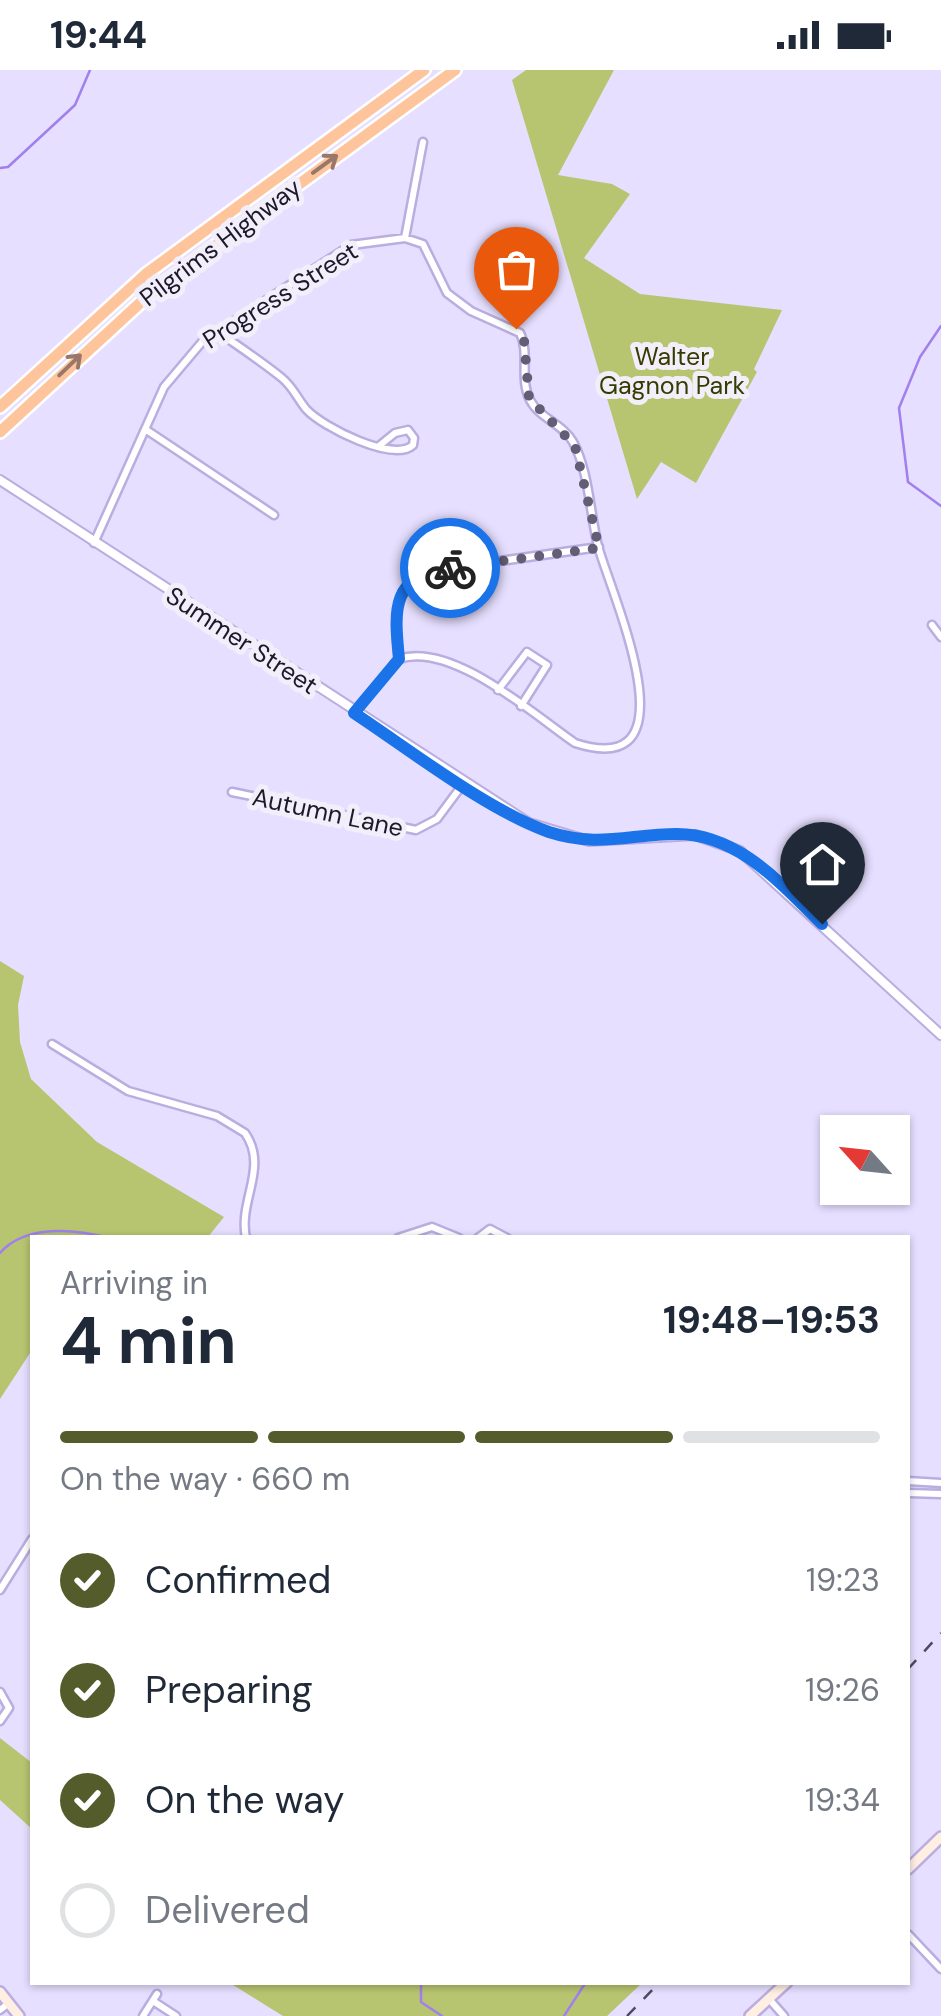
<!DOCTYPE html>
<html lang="en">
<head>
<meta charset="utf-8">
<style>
	:root { --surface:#fff; --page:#f2f2f3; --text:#1f2937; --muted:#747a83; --line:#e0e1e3; --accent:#555c2b }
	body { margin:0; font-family:"DM Sans",sans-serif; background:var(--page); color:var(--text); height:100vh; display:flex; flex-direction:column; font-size:38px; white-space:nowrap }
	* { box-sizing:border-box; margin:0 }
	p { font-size:32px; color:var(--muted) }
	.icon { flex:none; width:55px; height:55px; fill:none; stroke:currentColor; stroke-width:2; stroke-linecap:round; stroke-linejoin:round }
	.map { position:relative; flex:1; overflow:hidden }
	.sheet { position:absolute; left:30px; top:1165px; width:880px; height:750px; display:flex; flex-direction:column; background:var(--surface); border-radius:0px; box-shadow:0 2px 8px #0004 }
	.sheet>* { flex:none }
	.needle { width:65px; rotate:297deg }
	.fabs { position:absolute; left:820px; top:1045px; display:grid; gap:20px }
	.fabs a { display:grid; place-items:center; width:90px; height:90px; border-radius:0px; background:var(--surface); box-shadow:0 2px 8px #0004; font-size:50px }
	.pin { position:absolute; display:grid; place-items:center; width:85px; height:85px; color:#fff; margin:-102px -42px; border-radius:50% 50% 50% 0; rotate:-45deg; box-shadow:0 0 10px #0007 }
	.pin .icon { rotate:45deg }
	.courier { position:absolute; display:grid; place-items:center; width:100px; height:100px; margin:-50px; border:8px solid #1a73e8; border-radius:50%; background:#fff; color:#222; box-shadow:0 2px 12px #0007 }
	.head em { font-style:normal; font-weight:700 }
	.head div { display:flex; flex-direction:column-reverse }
	.head { display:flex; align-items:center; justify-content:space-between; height:170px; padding:0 30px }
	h1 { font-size:65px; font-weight:700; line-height:75px }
	.bar { display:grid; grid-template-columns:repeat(4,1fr); gap:15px 10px; align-content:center; height:120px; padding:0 30px }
	.bar i { height:12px; border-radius:8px; background:var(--line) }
	.bar .selected { background:var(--accent) }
	.bar p { grid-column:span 4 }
	ol { padding:0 30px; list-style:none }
	li { display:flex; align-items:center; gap:30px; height:110px }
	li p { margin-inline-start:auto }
	li .icon { padding:10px; border-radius:50%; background:var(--accent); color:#fff; stroke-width:4 }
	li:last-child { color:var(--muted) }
	li i { width:55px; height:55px; border:5px solid var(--line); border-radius:50% }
	.status { display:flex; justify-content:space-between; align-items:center; height:70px; padding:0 50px; background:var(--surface); direction:ltr }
	.status svg { height:28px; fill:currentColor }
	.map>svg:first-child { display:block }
</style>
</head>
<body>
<div class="status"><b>19:44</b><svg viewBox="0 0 49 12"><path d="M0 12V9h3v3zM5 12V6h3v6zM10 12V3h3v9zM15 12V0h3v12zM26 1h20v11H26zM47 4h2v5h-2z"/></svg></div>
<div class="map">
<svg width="941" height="1946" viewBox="0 0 941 1946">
	<rect width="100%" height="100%" fill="#e6dfff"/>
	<path fill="#b8c570" d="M526 0H614L558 105 612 114 630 124 584 188 640 224 782 240 754 299 757 302 696 413 661 392 637 429 512 10Z
		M0 891 24 906 18 935 20 972 31 1009 97 1072 224 1147 208 1167 32 1168V1280L0 1329Z
		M0 1668 32 1693V1759L0 1730Z
		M230 1913 642 1912V1913L607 1946H283Z"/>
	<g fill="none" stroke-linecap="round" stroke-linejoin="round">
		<path stroke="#a180ed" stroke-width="2.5" d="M0 98 8 97 75 35 90 0
			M941 256 920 287 899 338 908 412 941 436
			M0 1183C25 1154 75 1159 109 1168
			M421 1912V1932L442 1946
			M564 1946 586 1912"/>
		<g stroke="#baade0" stroke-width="11">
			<path id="minor" d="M405 168 423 72
				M217 261C238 276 261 291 282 308 293 317 297 328 306 339 322 357 394 393 413 375L414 368 408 360 395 363 379 376
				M145 359 274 445
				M94 473 164 317 202 272 351 175 405 168 423 174 447 223 471 241 520 263C530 283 519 309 530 330 539 348 563 354 573 372 589 401 590 444 598 476 611 524 698 713 575 673 533 644 451 571 399 589L354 642
				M932 555 941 567
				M399 589C395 553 390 519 429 501L599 477
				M498 620 527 582 547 595 521 636
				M232 722 416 760 437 749 463 714
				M52 974 128 1021 217 1046 245 1063C269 1098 238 1130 246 1168
				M398 1168 432 1157 459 1168
				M478 1168 490 1159 507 1168
				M908 1411 941 1413
				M908 1423 941 1424
				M0 1520 32 1469
				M0 1622 9 1638 0 1651
				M908 1864 941 1899
				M769 1929 784 1946
				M153 1931 176 1946
				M0 1940 9 1933
				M143 1946 157 1924"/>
		</g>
		<g stroke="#baade0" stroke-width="12">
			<path id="tertiary" d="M0 410 529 753 589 771 695 765 740 781 941 965"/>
		</g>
		<g stroke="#baade0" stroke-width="14">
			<path id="secondary" d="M908 1799 941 1767
				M0 1922 19 1946
				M750 1946 787 1912"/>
		</g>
		<g stroke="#fff" stroke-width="16">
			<path id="motorway" d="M0 337 146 204 424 0
				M0 362 152 222 455 0"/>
		</g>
		<use href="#minor" stroke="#fff" stroke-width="6"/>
		<use href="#tertiary" stroke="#fff" stroke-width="8"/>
		<use href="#secondary" stroke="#ffeee2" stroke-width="9"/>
		<use href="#motorway" stroke="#fec59d" stroke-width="11"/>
		<path stroke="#504a60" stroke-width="2.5" stroke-dasharray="12 12" stroke-linecap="butt" d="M908 1599 941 1563
			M627 1946 660 1912"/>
	</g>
	<defs><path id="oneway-shaft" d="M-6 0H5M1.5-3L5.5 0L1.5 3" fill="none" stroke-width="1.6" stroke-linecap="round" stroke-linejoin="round" transform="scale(2.5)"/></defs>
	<g stroke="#997769">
		<use href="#oneway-shaft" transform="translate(325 94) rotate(-36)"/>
		<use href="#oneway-shaft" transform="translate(70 295) rotate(-44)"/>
	</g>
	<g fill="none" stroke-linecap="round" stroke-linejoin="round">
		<path stroke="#635e75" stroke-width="10" stroke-dasharray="0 18" d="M450 498 599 478 575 376 529 328 524 270 516 259"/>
		<path stroke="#1a73e8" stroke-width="12" d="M450 498C391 506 394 538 399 589L354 643C410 680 487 740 549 762 598 778 630 764 677 764 739 764 782 815 822 854"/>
	</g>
	<g text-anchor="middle" stroke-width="10" stroke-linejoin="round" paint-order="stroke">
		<g font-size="25" fill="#1d182a" stroke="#f2effa">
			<text transform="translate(220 172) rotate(-37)" y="9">Pilgrims Highway</text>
			<text transform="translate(280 225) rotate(-32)" y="9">Progress Street</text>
			<text transform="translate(242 570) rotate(33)" y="9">Summer Street</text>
			<text transform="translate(328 742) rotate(12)" y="9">Autumn Lane</text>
		</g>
		<g font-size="25" fill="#353b01" stroke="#f2effa">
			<text x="672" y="295">Walter<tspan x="672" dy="29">Gagnon Park</tspan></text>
		</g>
	</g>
</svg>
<div class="fabs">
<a><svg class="needle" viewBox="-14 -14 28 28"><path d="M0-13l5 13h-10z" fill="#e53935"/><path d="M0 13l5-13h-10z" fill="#747a83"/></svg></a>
</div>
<div class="pin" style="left:516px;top:259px;background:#ea580c"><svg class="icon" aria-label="bag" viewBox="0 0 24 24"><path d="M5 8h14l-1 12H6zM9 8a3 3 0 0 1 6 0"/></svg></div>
<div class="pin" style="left:822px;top:854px;background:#1f2937"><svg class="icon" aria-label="home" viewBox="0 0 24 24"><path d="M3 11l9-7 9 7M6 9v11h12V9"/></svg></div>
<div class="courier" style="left:450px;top:498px"><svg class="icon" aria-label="bike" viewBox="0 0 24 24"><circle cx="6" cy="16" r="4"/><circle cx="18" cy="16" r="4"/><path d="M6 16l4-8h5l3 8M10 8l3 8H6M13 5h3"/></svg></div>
<section class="sheet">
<div class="head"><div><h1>4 min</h1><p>Arriving in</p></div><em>19:48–19:53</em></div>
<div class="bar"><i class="selected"></i><i class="selected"></i><i class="selected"></i><i></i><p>On the way · 660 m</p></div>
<ol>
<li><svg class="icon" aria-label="check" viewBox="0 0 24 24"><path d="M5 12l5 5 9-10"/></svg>Confirmed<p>19:23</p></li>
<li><svg class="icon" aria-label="check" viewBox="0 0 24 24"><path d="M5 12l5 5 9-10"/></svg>Preparing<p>19:26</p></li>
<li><svg class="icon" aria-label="check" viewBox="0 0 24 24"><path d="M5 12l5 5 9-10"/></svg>On the way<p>19:34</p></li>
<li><i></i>Delivered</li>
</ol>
</section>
</div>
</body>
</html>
